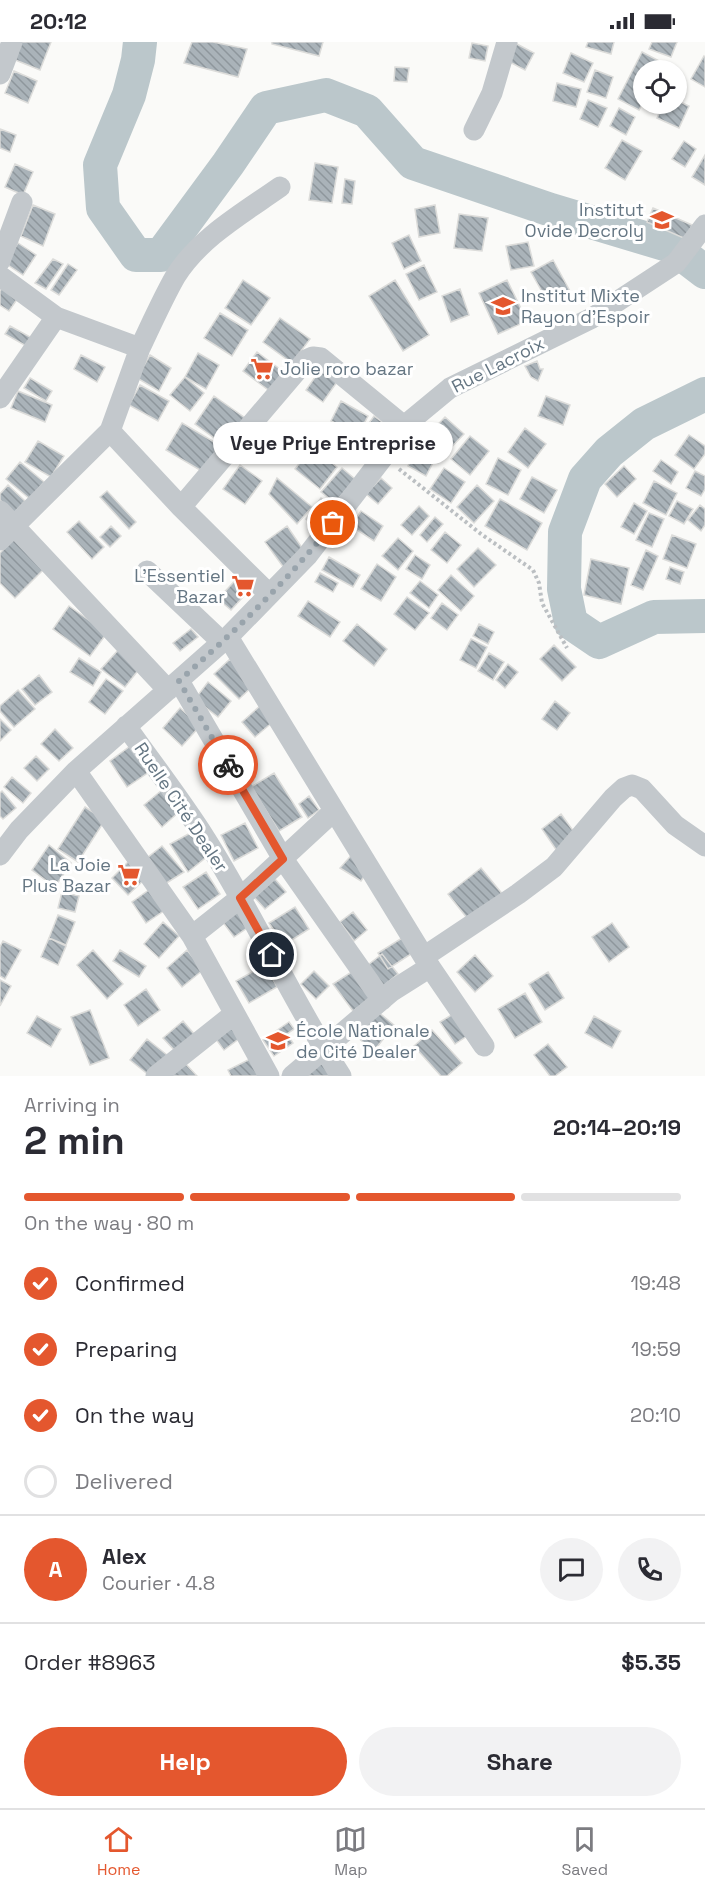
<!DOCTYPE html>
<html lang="en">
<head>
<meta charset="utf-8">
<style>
	:root { --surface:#fff; --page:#f2f2f3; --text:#2b2b33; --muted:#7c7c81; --line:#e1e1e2; --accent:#e4572e }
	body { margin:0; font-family:"Space Grotesk",sans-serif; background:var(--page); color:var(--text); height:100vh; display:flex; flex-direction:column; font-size:22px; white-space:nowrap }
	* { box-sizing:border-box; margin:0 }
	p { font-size:20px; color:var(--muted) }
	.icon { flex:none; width:33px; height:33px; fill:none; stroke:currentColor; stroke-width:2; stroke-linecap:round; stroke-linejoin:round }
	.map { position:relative; height:1034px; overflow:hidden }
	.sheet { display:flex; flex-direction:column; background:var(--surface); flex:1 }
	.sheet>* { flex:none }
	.fabs { position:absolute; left:633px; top:18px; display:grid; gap:12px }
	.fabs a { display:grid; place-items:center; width:54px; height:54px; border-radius:50%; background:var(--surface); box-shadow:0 2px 4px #0004; font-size:30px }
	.pin { position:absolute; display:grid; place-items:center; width:51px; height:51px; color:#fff; margin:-26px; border:3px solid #fff; border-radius:50%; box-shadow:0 2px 6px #0007 }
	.courier { position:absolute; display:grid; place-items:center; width:60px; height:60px; margin:-30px; border:4px solid #e4572e; border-radius:50%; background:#fff; color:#222; box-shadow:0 2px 8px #0007 }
	.bubble { position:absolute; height:42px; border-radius:21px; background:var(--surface); box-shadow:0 2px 4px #0004; font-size:20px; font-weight:700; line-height:42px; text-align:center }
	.summary em { font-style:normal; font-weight:700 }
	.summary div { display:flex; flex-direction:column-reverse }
	.summary { display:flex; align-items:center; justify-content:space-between; height:102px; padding:0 24px }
	h1 { font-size:39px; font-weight:700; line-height:45px }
	.bar { display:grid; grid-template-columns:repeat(4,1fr); gap:9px 6px; align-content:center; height:72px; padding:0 24px }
	.bar i { height:8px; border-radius:4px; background:var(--line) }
	.bar .selected { background:var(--accent) }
	.bar p { grid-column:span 4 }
	.line { display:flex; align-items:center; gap:15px; padding:0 24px; border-top:2px solid var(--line) }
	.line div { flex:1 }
	.round { display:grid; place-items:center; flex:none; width:63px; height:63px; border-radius:32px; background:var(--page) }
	ol { padding:0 24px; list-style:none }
	li { display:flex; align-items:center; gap:18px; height:66px }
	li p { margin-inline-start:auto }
	li .icon { padding:6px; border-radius:50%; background:var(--accent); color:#fff; stroke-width:4 }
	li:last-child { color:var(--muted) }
	li i { width:33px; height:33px; border:3px solid var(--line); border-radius:50% }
	.primary-button { display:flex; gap:12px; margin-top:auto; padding:12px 24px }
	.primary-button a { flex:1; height:69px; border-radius:36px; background:var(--accent); color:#fff; font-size:24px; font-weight:700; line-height:69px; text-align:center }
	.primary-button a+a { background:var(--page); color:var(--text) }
	.status { display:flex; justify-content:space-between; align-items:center; height:42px; padding:0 30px; background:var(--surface); direction:ltr }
	.status svg { height:16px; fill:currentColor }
	.menu { display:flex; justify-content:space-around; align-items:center; height:84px; border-top:2px solid var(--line); background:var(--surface); font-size:16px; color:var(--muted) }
	.menu a { display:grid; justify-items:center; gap:3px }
	.menu .selected { color:var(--accent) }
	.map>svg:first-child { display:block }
</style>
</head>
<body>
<div class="status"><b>20:12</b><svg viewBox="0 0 49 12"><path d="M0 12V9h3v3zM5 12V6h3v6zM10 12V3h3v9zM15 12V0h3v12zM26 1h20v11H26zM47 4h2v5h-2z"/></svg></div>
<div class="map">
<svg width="705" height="1034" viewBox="0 0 705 1034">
	<defs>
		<pattern id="building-back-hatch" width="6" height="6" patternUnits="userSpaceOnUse" patternTransform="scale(1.5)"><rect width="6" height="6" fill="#aab3b9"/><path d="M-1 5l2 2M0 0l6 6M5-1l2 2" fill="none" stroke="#8e969c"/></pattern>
	</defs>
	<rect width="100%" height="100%" fill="#fafaf8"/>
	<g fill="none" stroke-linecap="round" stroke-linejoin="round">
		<path stroke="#bbc7cb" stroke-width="34" d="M140 0 138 18 129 53 100 123 103 166 136 213H161L228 122 266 66 326 53 367 69 413 121 551 168 671 204 705 230
			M705 352 644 382 609 410 585 437 565 490 564 547 571 581 599 600 654 575 705 574"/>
	</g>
	<path fill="url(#building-back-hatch)" stroke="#dcdcda" stroke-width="1.5" d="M20 0H51L40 28 13 17Z
		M192 0H213L247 7 238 35 184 21Z
		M272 0H323L319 14 272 2Z
		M588 0H614L611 12 586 5Z
		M652 0H677L671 15 649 7Z
		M472 1 488 4 485 19 469 16Z
		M515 1 534 11 525 28 506 18Z
		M642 10 663 21 659 28H644V59L639 68 618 57Z
		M571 11 593 21 584 40 563 31Z
		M704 14 705 15V45L691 37Z
		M395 25 409 26 407 40 394 39Z
		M595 28 613 35 606 56 587 50Z
		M14 29 37 39 28 61 5 51Z
		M557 41 581 47 576 65 553 59Z
		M588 58 607 66 598 85 580 77Z
		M676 58 689 64 679 86 657 76 663 62H676Z
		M619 66 635 75 626 93 610 84Z
		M0 87 16 93 10 110 0 106Z
		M622 98 642 109 625 138 605 126Z
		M684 99 696 107 685 125 672 117Z
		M705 113V143L692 135Z
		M315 121 338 125 332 161 309 158Z
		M15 122 33 130 23 153 5 145Z
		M345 137 355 139 352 162 342 161Z
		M33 163 55 172 43 204 21 194Z
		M435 163 440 191 419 195 415 167Z
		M653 166 692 183 686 197 647 180Z
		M459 172 488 176 482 209 454 206Z
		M409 193 421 219 404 227 392 201Z
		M528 200 534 224 511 228 506 204Z
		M18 201 36 213 23 233 5 221Z
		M53 217 63 222 46 247 35 241Z
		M553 218 571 251 549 262 531 230Z
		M68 222 77 228 59 253 51 248Z
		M424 223 437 250 419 258 406 232Z
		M243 238 270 256 251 283 225 266Z
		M395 238 429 293 403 309 369 254Z
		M507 238 527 279 498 292 479 251Z
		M4 243 20 253 9 269 0 263V249Z
		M460 247 469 273 451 280 442 254Z
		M220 271 248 288 232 314 204 296Z
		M280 276 310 297 292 321 263 300Z
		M10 284 32 296 28 305 5 292Z
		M257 310 285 331 271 350 243 329Z
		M198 311 219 323 206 347 185 335Z
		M81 313 105 325 97 340 74 327Z
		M150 313 171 326 159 349 137 336Z
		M537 319 540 327H543L538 339 531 335 525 324Z
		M320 328 337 340 323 360 306 348Z
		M185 335 204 351 190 369 170 353Z
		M30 336 52 349 46 359 24 346Z
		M140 343 169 359 158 379 129 363Z
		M18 349 52 363 45 380 11 366Z
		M214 354 248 378 228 406 195 382Z
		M546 354 570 363 563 383 538 374Z
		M341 359 368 374 358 393 331 379Z
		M374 374 389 385 375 405 360 394Z
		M445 375 464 392 443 414 424 397Z
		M182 381 221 404 205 431 166 408Z
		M525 386 546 402 528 426 508 410Z
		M689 393 705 404V412L694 427 675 413Z
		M470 394 489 409 470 433 451 417Z
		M38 399 64 414 51 435 25 420Z
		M419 402 438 411 426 434 408 424Z
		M312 405 337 425 320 447 295 427Z
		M498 416 521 428 508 453 486 442Z
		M661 418 678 430 671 442 653 429Z
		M20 420 44 440 30 457 6 437Z
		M240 423 262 439 245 462 223 447Z
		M624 424 636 437 617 455 605 442Z
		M342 426 355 437 335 461 321 450Z
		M444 426 465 440 451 461 430 447Z
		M695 429 705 434V447L701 454 686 446Z
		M532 435 557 448 544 471 520 457Z
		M277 436 312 465 297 482 269 452Z
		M381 436 392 446 378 462 366 452Z
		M654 439 677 451 666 473 643 461Z
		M8 443 25 459 14 471 0 458V452Z
		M477 443 494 459 474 481 457 465Z
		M107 449 136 480 129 487 100 455Z
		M321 456 334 465 319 487 306 477Z
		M500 457 542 481 527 508 485 484Z
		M677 459 693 467 684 482 669 474Z
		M634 461 647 469 634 492 621 485Z
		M700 463 705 467V483L701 489 688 478Z
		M419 464 429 474 412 493 401 483Z
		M361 469 383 484 374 499 351 484Z
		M649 471 664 477 652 505 636 498Z
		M435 475 443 482 427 500 420 493Z
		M79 479 104 505 92 517 67 490Z
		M111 484 121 494 110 505 100 495Z
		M287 484 305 510 284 526 265 500Z
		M445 490 461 503 447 521 431 508Z
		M672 493 696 502 687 526 663 517Z
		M15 496 45 526 15 556 0 541V511Z
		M398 496 413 509 398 528 382 514Z
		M478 506 496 523 474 545 457 527Z
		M646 508 658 514 643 548 631 543Z
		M415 513 430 523 422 537 406 527Z
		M329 515 360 533 353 545 322 528Z
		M591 517 629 526 621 562 584 553Z
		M377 522 396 535 381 559 361 547Z
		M670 525 684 530 680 542 666 537Z
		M242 531 255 542 231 568 218 557Z
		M320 531 338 541 333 550 315 540Z
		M451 533 474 554 461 569 438 548Z
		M420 539 438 553 429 566 410 551Z
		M407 555 429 571 415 588 394 572Z
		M308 559 340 580 330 595 298 574Z
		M442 561 458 573 447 588 431 576Z
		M69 564 107 591 90 614 53 587Z
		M357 582 387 607 374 624 343 599Z
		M479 582 494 590 488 602 473 594Z
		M191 587 198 595 180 609 173 601Z
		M471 597 487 605 476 626 460 618Z
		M554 603 576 625 562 639 540 617Z
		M120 606 140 626 125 645 101 627Z
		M489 611 504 620 493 638 478 629Z
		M79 616 101 630 93 644 70 630Z
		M230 617 255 642 239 657 214 632Z
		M508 622 518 630 505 646 496 638Z
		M39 633 52 650 35 663 22 647Z
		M106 637 123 649 105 672 89 660Z
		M208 640 231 659 218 675 195 657Z
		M18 648 35 667 14 685 0 669V664Z
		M555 659 570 671 557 688 542 677Z
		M261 663 274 679 255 695 242 680Z
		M180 666 200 684 182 704 163 686Z
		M0 677 11 688 0 699Z
		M55 687 73 706 59 719 41 702Z
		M133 702 149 730 127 745 110 719Z
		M36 714 49 727 37 739 24 726Z
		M274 731 302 775 279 789 251 745Z
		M12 735 31 751 23 761 4 745Z
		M162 748 180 769 162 785 144 763Z
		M2 749 16 766 3 777 0 774V751Z
		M309 754 319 768 308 776 299 762Z
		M85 765 105 778 78 820 58 807Z
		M561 772 577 794 557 809 542 787Z
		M245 781 258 806 234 819 221 793Z
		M194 789 209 813 188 830 170 802Z
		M49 803 71 821 55 845 32 828Z
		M162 804 184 830 165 842 147 816Z
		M356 808 369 827 361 839 340 826Z
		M131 817 148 834 128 853 112 836Z
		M481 826 504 854 471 881 448 852Z
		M206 830 220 852 198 867 183 845Z
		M275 837 286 850 265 867 254 855Z
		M153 845 168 866 146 881 132 860Z
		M62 850 79 854 75 870 58 866Z
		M236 864 250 884 234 895 219 875Z
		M295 865 309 887 284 903 269 881Z
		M353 870 367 888 354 899 340 880Z
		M58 873 75 880 66 903 49 896Z
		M163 880 179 894 159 916 144 902Z
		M612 881 629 905 609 920 592 895Z
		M49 896 66 904 58 923 41 915Z
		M402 896 411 912 388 927 378 911Z
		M3 899 21 908 5 937 0 934V905Z
		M93 908 123 942 107 957 77 923Z
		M120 908 146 924 139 935 113 919Z
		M187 908 203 928 182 945 167 926Z
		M382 912 398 932 382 945 368 923Z
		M475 913 493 934 475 950 457 930Z
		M265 923 277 945 249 961 236 939Z
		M314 929 329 944 316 957 301 942Z
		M353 929 372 955 353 969 333 942Z
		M548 930 564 956 545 968 529 942Z
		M0 938 11 944 0 964Z
		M146 947 160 968 138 984 124 963Z
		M525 951 542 980 515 996 498 967Z
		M90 968 109 1016 90 1023 71 975Z
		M377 969 394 983 374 1009 357 995Z
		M458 969 473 990 455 1002 440 980Z
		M37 974 61 987 51 1005 27 991Z
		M594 974 621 989 612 1006 585 991Z
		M183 979 195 993 176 1010 163 996Z
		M289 980 294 987 287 992 293 1001 274 1014 263 998Z
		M231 984 240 996 224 1008 215 996Z
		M432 988 462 1021 447 1034H441L414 1004Z
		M147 997 167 1013 150 1034 130 1018Z
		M548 1002 567 1025 555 1034H550L534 1013Z
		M254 1015 264 1034H231L228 1028Z
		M322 1016 335 1034H305Z
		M182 1018 197 1034H165Z"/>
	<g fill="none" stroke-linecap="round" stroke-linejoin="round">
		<path stroke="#bbbfc2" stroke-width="4" stroke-dasharray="3 3" stroke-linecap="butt" d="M399 427 481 492 533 528 539 541 542 561 567 606"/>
		<path stroke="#c3c8cc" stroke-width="21" d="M0 32 12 0
			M474 88 492 51 507 0
			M0 219 22 160
			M0 234 56 275 140 306 110 389 181 465 269 552
			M140 306C151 283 162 258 175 235 199 196 243 171 280 145
			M0 356 56 275
			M181 465 306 318 313 315 321 316 404 384
			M0 469 168 648
			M0 498 110 389
			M147 529 222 600
			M228 595 430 925 484 1004
			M179 639 283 817 382 958
			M126 684C152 721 181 758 205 796 254 873 291 957 341 1034
			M76 729 192 894 269 1034
			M0 813 19 788 76 729 230 593 307 514 384 414 404 384 450 346 592 276 676 221 705 183
			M192 894 240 856 334 769
			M425 914 518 852 554 825 613 756 624 746 632 743 642 747 675 783 705 804
			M156 1034 234 972
			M292 1034 392 949 430 925"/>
	</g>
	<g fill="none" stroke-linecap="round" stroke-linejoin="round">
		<path stroke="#99a4ac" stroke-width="6" stroke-dasharray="0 10.8" d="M228 723 179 639C234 590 288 539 333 481"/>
		<path stroke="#e4572e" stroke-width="8" d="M228 723 283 817 240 856 272 913"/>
	</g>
	<defs>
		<g id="school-bare" transform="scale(1.8)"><path d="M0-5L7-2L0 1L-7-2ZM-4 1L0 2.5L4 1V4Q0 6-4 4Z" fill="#e4572e" stroke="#fff" stroke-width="2.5" paint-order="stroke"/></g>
		<g id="supermarket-bare" transform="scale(1.8)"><path d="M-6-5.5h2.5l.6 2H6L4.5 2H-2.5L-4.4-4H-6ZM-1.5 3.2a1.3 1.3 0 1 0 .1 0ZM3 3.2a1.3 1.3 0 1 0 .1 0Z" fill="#e4572e" stroke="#fff" stroke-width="2.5" paint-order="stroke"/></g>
	</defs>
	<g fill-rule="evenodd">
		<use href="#school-bare" x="662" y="178"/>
		<use href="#school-bare" x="503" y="264"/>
		<use href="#supermarket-bare" x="262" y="327"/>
		<use href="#supermarket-bare" x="243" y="544"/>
		<use href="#supermarket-bare" x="129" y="833"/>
		<use href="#school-bare" x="278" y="999"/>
	</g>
	<g text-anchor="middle" stroke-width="6" stroke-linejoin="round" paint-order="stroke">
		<g font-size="18" fill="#657683" stroke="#fff" text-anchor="end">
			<text x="644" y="174">Institut<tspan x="644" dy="21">Ovide Decroly</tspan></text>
			<text x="521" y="260" text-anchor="start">Institut Mixte<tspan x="521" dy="21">Rayon d'Espoir</tspan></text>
			<text x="280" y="333" text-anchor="start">Jolie roro bazar</text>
			<text x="225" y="540">L'Essentiel<tspan x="225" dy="21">Bazar</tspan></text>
			<text x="111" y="829">La Joie<tspan x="111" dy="21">Plus Bazar</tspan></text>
			<text x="296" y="995" text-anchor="start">École Nationale<tspan x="296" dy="21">de Cité Dealer</tspan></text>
		</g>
		<g font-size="18" fill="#657683" stroke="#fff">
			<text transform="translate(498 323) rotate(-27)" y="6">Rue Lacroix</text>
			<text transform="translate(181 765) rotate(56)" y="6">Ruelle Cité Dealer</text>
		</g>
	</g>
</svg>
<div class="fabs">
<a><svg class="icon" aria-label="locate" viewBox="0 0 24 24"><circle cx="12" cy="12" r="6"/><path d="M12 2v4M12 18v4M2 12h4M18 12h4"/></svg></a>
</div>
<div class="pin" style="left:333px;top:481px;background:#ea580c"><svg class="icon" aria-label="bag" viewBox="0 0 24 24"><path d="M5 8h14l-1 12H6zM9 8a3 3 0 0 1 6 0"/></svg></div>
<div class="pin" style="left:272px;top:913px;background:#1f2937"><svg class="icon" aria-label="home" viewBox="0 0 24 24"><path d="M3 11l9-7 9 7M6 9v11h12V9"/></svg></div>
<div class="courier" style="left:228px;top:723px"><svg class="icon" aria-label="bike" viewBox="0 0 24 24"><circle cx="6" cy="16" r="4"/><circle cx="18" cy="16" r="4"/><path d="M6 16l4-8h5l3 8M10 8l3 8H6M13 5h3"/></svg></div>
<div class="bubble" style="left:213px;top:380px;width:240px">Veye Priye Entreprise</div>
</div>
<section class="sheet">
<div class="summary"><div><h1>2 min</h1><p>Arriving in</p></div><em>20:14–20:19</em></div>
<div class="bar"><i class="selected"></i><i class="selected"></i><i class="selected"></i><i></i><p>On the way · 80 m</p></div>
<ol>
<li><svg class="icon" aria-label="check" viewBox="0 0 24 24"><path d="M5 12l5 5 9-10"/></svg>Confirmed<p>19:48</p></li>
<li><svg class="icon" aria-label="check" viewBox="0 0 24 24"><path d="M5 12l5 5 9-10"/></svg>Preparing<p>19:59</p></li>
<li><svg class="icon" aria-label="check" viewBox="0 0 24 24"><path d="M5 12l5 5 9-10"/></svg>On the way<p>20:10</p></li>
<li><i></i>Delivered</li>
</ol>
<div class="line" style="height:108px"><b class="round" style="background:var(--accent);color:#fff">A</b><div><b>Alex</b><p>Courier · 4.8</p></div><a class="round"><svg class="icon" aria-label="chat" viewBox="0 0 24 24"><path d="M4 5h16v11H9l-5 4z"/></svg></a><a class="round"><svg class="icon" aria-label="phone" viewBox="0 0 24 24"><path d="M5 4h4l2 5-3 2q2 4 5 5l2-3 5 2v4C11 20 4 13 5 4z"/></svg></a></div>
<div class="line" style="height:78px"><div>Order #8963</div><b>$5.35</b></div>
<div class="primary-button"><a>Help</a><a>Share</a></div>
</section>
<nav class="menu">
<a class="selected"><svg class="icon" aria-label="home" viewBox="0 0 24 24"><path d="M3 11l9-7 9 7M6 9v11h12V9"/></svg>Home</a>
<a><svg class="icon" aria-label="map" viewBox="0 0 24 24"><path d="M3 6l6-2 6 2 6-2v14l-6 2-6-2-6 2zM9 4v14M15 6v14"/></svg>Map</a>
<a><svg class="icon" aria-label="saved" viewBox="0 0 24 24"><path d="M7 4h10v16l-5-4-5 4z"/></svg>Saved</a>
</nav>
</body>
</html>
